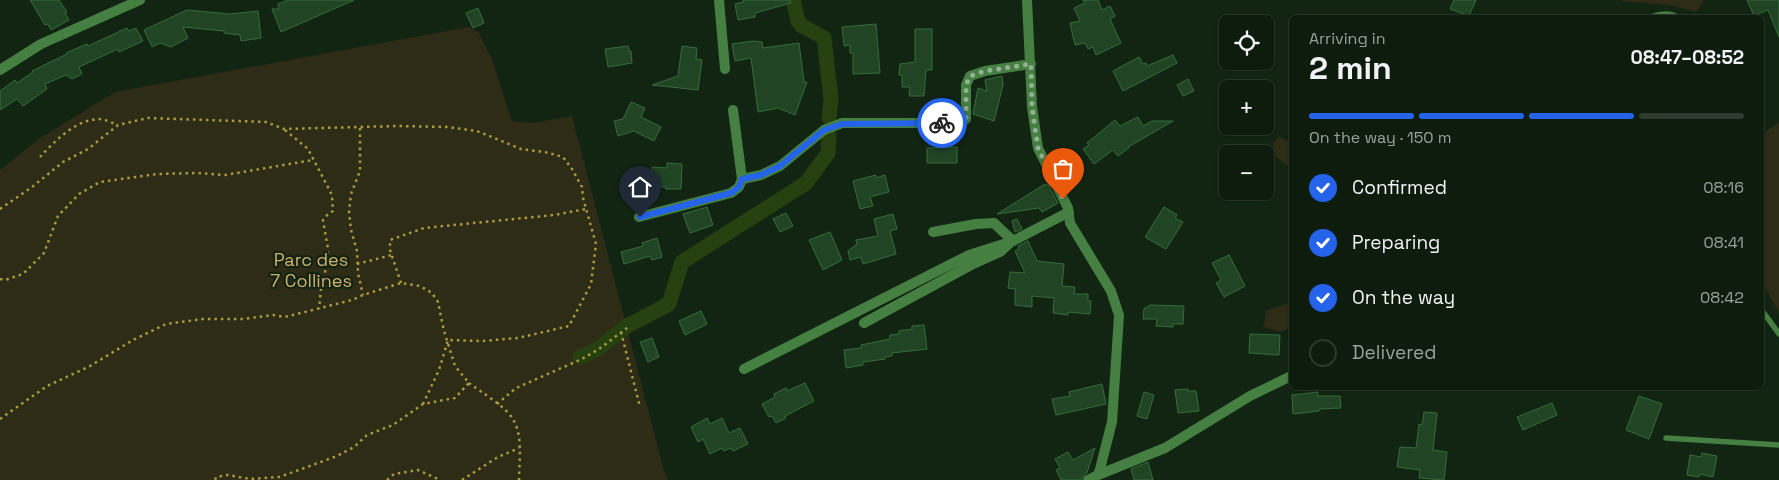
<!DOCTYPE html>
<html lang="en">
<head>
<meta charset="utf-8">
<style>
	:root { --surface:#0e1c0e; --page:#1c291c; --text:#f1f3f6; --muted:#9ba19e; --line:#2e3a2e; --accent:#2563eb }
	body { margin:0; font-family:"Space Grotesk",sans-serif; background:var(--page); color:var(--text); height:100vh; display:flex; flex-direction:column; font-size:19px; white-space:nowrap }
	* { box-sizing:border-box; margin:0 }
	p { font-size:16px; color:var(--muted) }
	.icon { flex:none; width:28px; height:28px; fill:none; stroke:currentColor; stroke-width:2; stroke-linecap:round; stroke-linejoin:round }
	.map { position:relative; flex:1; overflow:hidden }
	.panel { position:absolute; left:1289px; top:15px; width:475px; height:375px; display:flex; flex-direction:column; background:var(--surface); border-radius:8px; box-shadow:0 1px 4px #0004,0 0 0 1px var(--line) }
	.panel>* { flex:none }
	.tools { position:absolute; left:1219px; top:15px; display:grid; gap:10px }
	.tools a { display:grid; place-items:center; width:55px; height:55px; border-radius:8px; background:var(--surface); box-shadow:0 1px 4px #0004,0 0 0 1px var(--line); font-size:25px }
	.pin { position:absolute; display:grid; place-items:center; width:42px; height:42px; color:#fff; margin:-51px -21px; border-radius:50% 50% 50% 0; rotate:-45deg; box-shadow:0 0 5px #0007 }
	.pin .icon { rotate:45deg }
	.courier { position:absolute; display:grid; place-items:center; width:50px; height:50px; margin:-25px; border:4px solid #2563eb; border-radius:50%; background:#fff; color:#222; box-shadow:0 1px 6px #0007 }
	.head em { font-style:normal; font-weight:700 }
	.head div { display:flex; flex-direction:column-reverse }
	.head { display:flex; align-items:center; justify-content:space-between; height:85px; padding:0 20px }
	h1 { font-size:32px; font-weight:700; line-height:38px }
	.bar { display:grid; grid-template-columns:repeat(4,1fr); gap:8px 5px; align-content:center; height:60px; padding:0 20px }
	.bar i { height:6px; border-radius:4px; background:var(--line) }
	.bar .on { background:var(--accent) }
	.bar p { grid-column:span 4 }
	ol { padding:0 20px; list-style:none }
	li { display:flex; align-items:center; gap:15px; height:55px }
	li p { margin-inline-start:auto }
	li .icon { padding:5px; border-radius:50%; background:var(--accent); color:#fff; stroke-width:4 }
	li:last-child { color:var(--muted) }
	li i { width:28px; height:28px; border:2px solid var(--line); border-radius:50% }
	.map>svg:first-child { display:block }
</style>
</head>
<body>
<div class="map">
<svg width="1779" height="480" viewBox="0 0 1779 480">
	<rect width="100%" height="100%" fill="#122513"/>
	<path fill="#2e2b16" d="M1621 0H1704L1696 12 1669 5 1621 1Z
		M469 27 479 33 492 59 512 121 532 123 572 116 664 471 668 480H0V170L40 138 115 92Z
		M1779 122V313L1761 281V135Z
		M1279 137 1291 142V168L1275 156 1273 144Z
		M1291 302V327L1281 332 1263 327 1266 311Z"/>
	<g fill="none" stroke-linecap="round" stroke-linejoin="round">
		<path stroke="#264010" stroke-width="15" d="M793 0 798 21 801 25 824 38 831 99 829 118
			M580 357 598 349 627 326 669 304 682 262 806 183 828 153 829 135"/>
	</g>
	<path fill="#204424" stroke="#356d3a" d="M30 0H59L67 12 65 13 69 20 51 30 48 24 45 25Z
		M288 0H354L281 32 272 9H279L278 4Z
		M743 0H790L791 3 755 13V17L738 20 735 4 743 2Z
		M1083 0H1098L1102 10 1110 6 1115 16 1110 19 1121 43 1096 55 1093 47 1088 49 1085 43 1075 45 1070 23 1080 21 1074 8 1085 3Z
		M1454 0H1476L1469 16 1450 9Z
		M1747 0H1779V37L1768 10 1754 16Z
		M478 8 484 23 473 28 466 13Z
		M187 10 230 14 258 11 261 38 241 41 240 35 224 33V31L183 27 188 38 171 47 160 43 152 47 144 30Z
		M876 24 880 73 853 74V53H850V45L844 46 842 27Z
		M127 28 129 31 136 28 143 41 119 52 118 49 79 67 82 74 72 79 66 75 45 84 47 89 23 106 17 99 0 110V91L15 80 17 83 33 72 32 71 67 54 66 53 87 44 88 46Z
		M915 29H932V70H926L924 96H909L910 87H902V75H899L900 64 915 62Z
		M753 41 762 42 763 48 799 43 804 82H807L795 115 778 108 758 112 751 58 735 61 732 44Z
		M628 46 629 51H631L632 63 608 67 605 49Z
		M682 46 697 48 696 59 702 60 698 90 652 85 678 76Z
		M1173 55 1177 63 1123 91 1113 71 1139 57 1143 64 1146 63 1147 66Z
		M1002 76 1003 85 994 121 973 114 978 88 987 91 985 80Z
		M1188 79 1194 91 1183 96 1177 85Z
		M631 102 645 108 641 117 661 127 654 141 634 131 618 136 614 121 623 119Z
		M1138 117 1143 126 1152 121H1173L1128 147 1129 148 1118 156 1113 150 1094 164 1083 149 1089 145 1087 143 1115 120 1120 126Z
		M957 147V163H927V148Z
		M667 163 682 164 681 189H666V187L638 185 627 191 621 179 635 171 652 172V167L667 168Z
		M876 175V178L885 175 889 192 870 197 873 206 860 209 853 181Z
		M1045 184 1046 186 1048 184 1058 203 1042 212 1039 208 997 214Z
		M707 207 713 225 690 233 683 214Z
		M1164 207 1177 215 1175 218 1183 222 1166 249 1145 237Z
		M786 213 793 226 780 232 773 219Z
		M893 214 897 229 890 231 896 254 863 264 861 257 850 260 848 251 857 244 856 240 878 236 874 219Z
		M1017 219 1022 229 1015 232 1012 221Z
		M830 232 842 260 823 270 809 240Z
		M657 238 662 257 652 260 650 256 624 264 621 252 643 246 642 243Z
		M1028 241 1037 261 1064 264 1062 286 1075 287 1074 294H1088V301H1091L1090 314 1068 312V315L1053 313 1054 298 1032 296V307L1015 305V289L1008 288 1010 272 1025 273 1015 251 1019 249 1018 246Z
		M1229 255 1245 286 1224 297 1216 283 1221 280 1212 263Z
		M1150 305 1184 306 1183 324H1173V327L1156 326 1157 319H1143L1144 309Z
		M701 311 707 324 685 335 679 321Z
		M924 325 927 349 892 353V356L885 357V359L863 362V365L846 368 844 350 861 348V345L890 339V335L899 334V331L912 329V326Z
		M1250 334 1280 335 1279 355 1249 353Z
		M652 338 659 357 648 362 640 342Z
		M805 383 814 401 785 416 786 418 776 423 772 416 769 417 762 404 775 397 774 394 786 388 787 391Z
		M1102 384 1106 404 1056 415 1052 399 1070 396 1069 392 1077 390Z
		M1188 389V391H1196L1199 411 1178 413 1175 390Z
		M1144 392 1154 395 1147 419 1137 416Z
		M1318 392V396H1340L1341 408 1319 409V411L1293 414 1292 395Z
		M1639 396 1662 404 1649 439 1626 430Z
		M1552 403 1557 415 1523 430 1517 417Z
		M1424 412 1437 413 1433 450 1447 452 1444 480 1419 478 1420 470 1397 467 1400 447 1416 448 1419 424 1422 425Z
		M707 418 710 424 722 418 729 433 740 428 748 444 733 451 730 448 724 451 722 448 710 454 703 439 698 442 691 427Z
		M1095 448 1087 473 1083 476 1081 480H1061L1056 470 1060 468 1055 459 1068 452 1073 460Z
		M1702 453 1717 456 1713 477 1700 474 1699 477 1687 475 1690 455 1701 457Z
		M1148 462 1153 480H1134L1131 469Z"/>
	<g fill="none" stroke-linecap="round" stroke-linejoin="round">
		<path stroke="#ac9a3e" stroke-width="2.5" stroke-dasharray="2.5 4" stroke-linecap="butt" d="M360 128V171L351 194 349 212 351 230 357 251 358 273 363 295
			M285 130 308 149 332 195 333 211 326 216 323 220 328 249V263L325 270 326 278 321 289 319 309
			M40 157C55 141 75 120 99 119 105 119 112 123 118 125
			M0 209 32 187 63 162 88 149 118 125 148 118 266 122 284 129 397 126 447 127 477 131 521 149 545 152 563 157 572 169 582 187 583 198 596 244 591 284 569 326 518 338 482 341 448 340 439 370 423 404
			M357 264 392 255
			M0 279 5 280 23 274 44 253 58 216 79 194 100 182 157 174 198 173 225 175 313 160
			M401 283 390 250V240L424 228 554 215 586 209
			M621 332 640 407
			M469 383C481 392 508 408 514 421 523 438 519 462 519 480
			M497 404 516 388 582 359 599 349 627 328
			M0 419 47 386 90 366 133 340 166 324 203 319H243L273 315 285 317 352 300 363 295 401 283 420 286 432 293 438 302 444 331 455 366 469 383 455 398 423 404 393 425 367 435 354 447 337 456 299 470 279 477 250 479 228 475 216 477 215 480
			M387 480 394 474 418 470 440 480
			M462 480 498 457 519 448"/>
		<path stroke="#467f42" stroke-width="5.5" d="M1648 18C1658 14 1670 11 1679 18
			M1761 309 1779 334
			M1666 438 1779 445"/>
		<path stroke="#467f42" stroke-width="10" d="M719 0 725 69
			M1027 0 1032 107 1038 148 1068 208 1070 223 1111 291 1119 315 1112 422 1100 469 1098 475 1088 480
			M0 70 41 44 140 0
			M742 179 761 175 780 166 824 130 842 123H961L966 119V85L970 76 985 71 1031 64
			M639 217 731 193 739 187 742 179 733 110
			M933 232 976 224 994 223 1013 241
			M864 323 971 265 1000 252 1010 243
			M744 369 969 255 1013 241 1069 212
			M1098 475 1165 448 1250 396 1291 376"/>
	</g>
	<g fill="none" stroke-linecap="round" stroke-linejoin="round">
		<path stroke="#94b095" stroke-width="5" stroke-dasharray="0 9" d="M942 123H961L966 119V85L970 76 985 71 1031 64 1032 107 1038 148 1063 199"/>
		<path stroke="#2563eb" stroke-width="6" d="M640 217 731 193 739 187 742 179 761 175 780 166 824 130 842 124 942 123"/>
	</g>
	<g text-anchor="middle" stroke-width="4.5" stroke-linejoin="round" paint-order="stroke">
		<g font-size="18" fill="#d3b06e" stroke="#122513">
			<text x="311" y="266">Parc des<tspan x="311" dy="21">7 Collines</tspan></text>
		</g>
	</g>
</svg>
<div class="tools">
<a><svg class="icon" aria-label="locate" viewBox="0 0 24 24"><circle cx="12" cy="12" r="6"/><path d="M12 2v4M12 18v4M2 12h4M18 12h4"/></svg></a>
<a>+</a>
<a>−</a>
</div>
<div class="pin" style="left:1063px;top:199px;background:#ea580c"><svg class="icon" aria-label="bag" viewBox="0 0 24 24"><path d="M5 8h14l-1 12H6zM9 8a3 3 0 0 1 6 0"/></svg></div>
<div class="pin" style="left:640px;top:217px;background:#1f2937"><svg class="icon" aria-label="home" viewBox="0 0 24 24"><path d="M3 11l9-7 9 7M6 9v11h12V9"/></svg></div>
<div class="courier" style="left:942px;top:123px"><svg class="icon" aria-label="bike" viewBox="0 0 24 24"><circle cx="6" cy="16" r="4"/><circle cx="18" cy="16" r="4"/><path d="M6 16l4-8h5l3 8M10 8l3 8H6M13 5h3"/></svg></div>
<section class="panel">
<div class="head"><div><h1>2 min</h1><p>Arriving in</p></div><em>08:47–08:52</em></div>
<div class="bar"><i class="on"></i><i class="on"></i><i class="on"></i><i></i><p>On the way · 150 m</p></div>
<ol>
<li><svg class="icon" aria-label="check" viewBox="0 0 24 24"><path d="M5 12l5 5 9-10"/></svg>Confirmed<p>08:16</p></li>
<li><svg class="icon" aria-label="check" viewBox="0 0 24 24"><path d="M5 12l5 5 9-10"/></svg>Preparing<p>08:41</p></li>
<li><svg class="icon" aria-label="check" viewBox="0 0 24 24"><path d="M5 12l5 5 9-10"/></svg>On the way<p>08:42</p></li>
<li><i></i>Delivered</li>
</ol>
</section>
</div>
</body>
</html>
